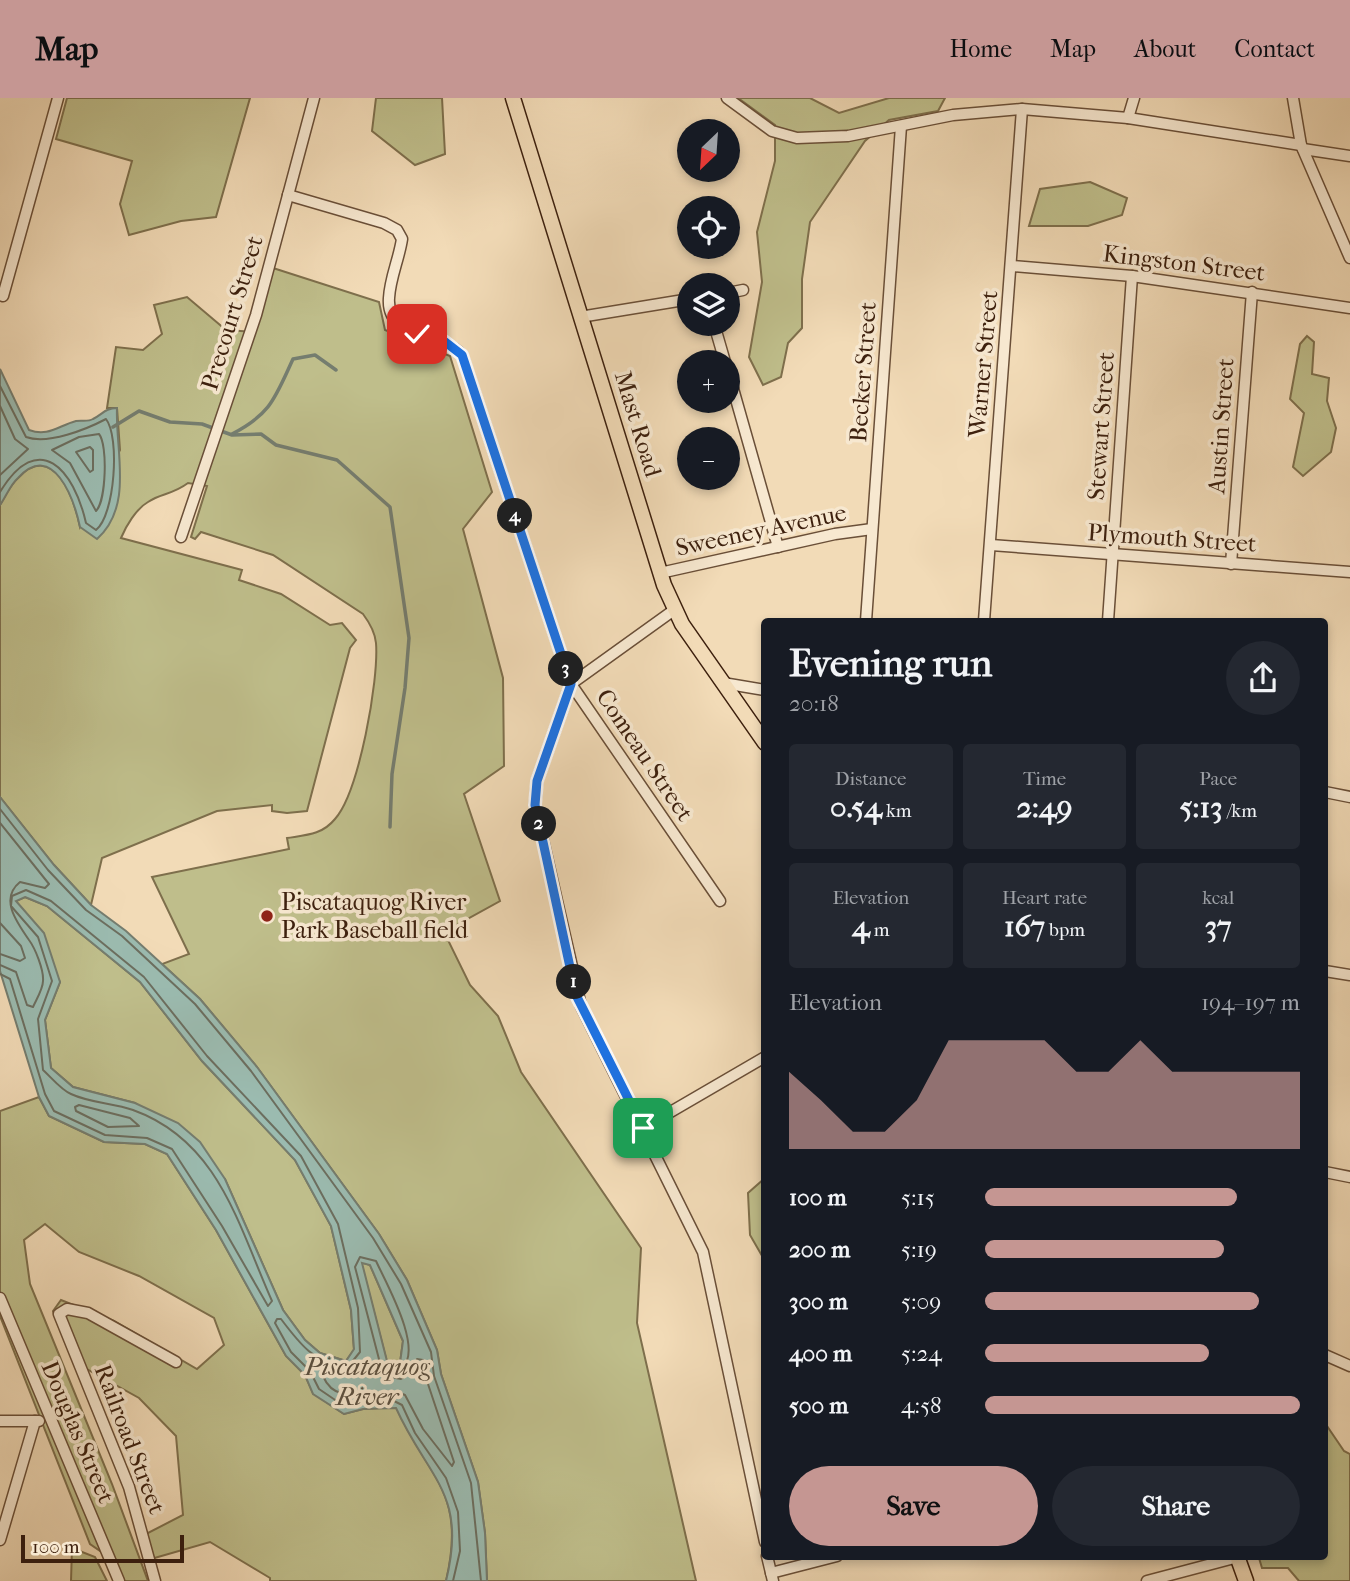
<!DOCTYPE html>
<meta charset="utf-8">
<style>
body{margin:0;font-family:"IM FELL French Canon",serif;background:#242831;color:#f1f3f6;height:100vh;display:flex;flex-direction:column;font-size:26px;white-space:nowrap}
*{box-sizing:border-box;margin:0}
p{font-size:23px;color:#9ea1a6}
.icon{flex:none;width:38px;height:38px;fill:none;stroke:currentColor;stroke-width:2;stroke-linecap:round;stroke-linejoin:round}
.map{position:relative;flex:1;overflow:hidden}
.details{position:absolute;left:761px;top:520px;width:567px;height:942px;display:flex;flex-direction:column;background:#171b24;border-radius:7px;box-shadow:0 4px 10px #0003}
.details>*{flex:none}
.needle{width:46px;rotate:205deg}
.controls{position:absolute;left:677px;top:21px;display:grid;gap:14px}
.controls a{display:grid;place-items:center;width:63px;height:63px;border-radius:50%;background:#171b24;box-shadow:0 4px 10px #0003;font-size:35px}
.scale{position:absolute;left:21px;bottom:18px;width:163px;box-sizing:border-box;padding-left:7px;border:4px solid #3d200e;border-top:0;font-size:19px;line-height:24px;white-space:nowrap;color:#3d200e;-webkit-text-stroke:5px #f7e8d0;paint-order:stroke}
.pin{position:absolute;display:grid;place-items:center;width:60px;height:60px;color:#fff;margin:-30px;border-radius:14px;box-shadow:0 4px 10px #0006}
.km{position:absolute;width:35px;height:35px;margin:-18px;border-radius:50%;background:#222;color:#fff;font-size:19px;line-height:35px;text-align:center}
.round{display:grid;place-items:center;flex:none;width:74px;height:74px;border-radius:37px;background:#242831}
.overview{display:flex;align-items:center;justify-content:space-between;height:119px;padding:0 28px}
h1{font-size:38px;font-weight:800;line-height:52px}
.stats{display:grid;grid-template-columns:repeat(3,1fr);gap:10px;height:119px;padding:7px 28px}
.stats div{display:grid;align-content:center;border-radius:7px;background:#242831;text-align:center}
.stats b{font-size:30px;font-weight:800}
.stats small{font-size:19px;font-weight:400}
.stats p{font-size:19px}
.chart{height:196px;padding:14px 28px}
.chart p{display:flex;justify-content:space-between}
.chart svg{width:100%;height:126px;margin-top:7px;fill:#c59692;opacity:.7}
.button{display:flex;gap:14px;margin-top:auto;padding:14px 28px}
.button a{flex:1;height:80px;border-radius:42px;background:#c59692;color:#111;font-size:28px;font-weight:800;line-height:80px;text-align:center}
.button a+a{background:#242831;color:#f1f3f6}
ul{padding:0 28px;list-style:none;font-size:23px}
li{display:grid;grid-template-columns:112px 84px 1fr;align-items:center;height:52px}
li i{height:18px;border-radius:9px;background:#c59692}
header{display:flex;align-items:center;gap:42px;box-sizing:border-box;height:98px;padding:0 35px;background:#c59692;color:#111}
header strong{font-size:33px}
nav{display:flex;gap:38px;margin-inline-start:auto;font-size:24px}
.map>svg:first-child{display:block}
</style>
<header>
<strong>Map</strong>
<nav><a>Home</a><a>Map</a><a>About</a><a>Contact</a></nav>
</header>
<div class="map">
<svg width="1350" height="1483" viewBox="0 0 1350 1483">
<rect width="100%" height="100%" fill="#f2dbb7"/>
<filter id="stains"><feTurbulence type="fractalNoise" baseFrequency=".00286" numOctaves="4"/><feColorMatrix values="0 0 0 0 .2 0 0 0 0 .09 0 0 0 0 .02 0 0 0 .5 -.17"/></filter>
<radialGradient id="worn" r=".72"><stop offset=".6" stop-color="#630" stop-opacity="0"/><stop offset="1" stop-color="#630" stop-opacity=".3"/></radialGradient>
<g fill="#bfbe8b" stroke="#7e6f4c" stroke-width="2">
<polygon points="67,0 250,0 216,119 181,123 129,137 120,106 132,63 56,41"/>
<polygon points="376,0 442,0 445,56 415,67 372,33"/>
<polygon points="738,0 810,0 839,15 889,0 945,0 938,13 889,22 865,43 810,124 802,181 802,230 788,245 781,279 763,287 749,259 762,184 757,134 775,63 775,27"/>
<polygon points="1090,84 1127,100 1122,117 1088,128 1029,128 1040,91"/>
<path d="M273 170 379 204 385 232 450 258 492 394 463 431 503 580 504 668 464 696 500 803 444 834 470 887 498 918 521 974 641 1150 637 1225 696 1483H487L485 1435 478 1384 441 1276 437 1252 407 1182 379 1136 257 969 200 901 162 866 189 856 152 779 289 751 287 740C306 737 322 737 335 721 359 694 379 582 376 545 375 534 369 524 363 516L273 457 201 434 195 441 191 439 207 388 188 385C172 397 161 395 148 404 136 411 126 428 121 440L242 472 239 482 281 496 330 527 342 525 356 542 350 550 307 713 287 715 272 713V707L217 713 102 760 91 807 54 767 0 699V407C5 398 10 387 18 380 54 342 74 401 80 429L120 352 117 310H107L116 249 143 252 162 236 154 207 187 199 226 232 255 234Z"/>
<polygon points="1307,238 1314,244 1312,276 1329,280 1327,303 1336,330 1331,354 1303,378 1293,369 1304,315 1290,301 1300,246"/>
<polygon points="25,799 47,808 140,884 202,963 295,1062 331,1128 351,1212 354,1252 346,1263 320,1255 305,1242 283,1212 225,1081 135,1005 73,989 51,970 45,922 60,884 16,803"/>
<path d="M39 999 49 1018 104 1044 145 1046 167 1056 216 1132 286 1258 305 1277 313 1295 344 1316 363 1311 396 1309C429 1382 467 1393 446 1483H270V1480L210 1444 151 1461 142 1438 183 1417 176 1338 139 1300 76 1265 53 1213 61 1202 114 1223 197 1271 224 1247 214 1220 139 1178 79 1154 45 1126 24 1142 30 1186 112 1386 148 1483H123L116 1464 90 1446 0 1218V1013Z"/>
<polygon points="765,1080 765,1163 750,1137 748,1095"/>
<polygon points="361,1164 370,1167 403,1243 400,1265 387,1264"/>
<polygon points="1325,1325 1344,1353 1350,1356 1350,1483 1299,1483 1288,1470 1262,1470 1259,1460 1325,1458"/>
<polygon points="72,1450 95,1459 107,1483 71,1483"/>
</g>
<g fill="#9bbbb0" stroke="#757d6f" stroke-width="2" fill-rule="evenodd">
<path d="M0 271 29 332C48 339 58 328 76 323 82 322 88 324 93 321 103 316 105 310 117 310 115 352 134 408 97 441L80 429C74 401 53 342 18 380 10 387 6 399 0 407Z"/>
<path d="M0 699 54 767 91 807 126 833 200 901 257 969 379 1136 407 1182 437 1252 441 1276 478 1384 485 1435 487 1483H446C468 1395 428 1381 396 1310L363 1311 344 1316 313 1296 305 1277 286 1258 216 1132 167 1056 145 1046 104 1044 49 1018 39 999 0 873ZM25 799 47 808 140 884 202 963 295 1062 331 1128 351 1212 354 1251 346 1263 320 1255 305 1242 283 1212 225 1081 200 1044 178 1025 135 1005 73 989 51 970 45 922 60 884 44 835 16 803ZM362 1165 370 1167 403 1243 400 1265 387 1263Z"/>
</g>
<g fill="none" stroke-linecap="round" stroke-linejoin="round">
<g stroke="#6c6e5f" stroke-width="2">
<path d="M0 288 26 339C48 347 87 331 106 321 120 339 115 417 96 432L86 425C74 372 39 330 0 394"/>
<polyline points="0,308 15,341 28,351 0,377"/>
<path d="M99 336C108 347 106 403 96 413L70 365 52 352 79 339Z"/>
<polygon points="90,349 93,352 93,372 90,374 76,354"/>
<polyline points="0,711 48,772 86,812 122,838 195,906 251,973 373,1140 401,1186 431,1254 434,1278 471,1385 481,1483"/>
<path d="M0 725 49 786 45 790 20 784C0 800 15 822 29 842 35 850 44 872 43 883 43 891 36 902 33 909L27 907 16 874 0 867"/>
<polyline points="0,825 21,848 25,860 20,863 0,856"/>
<path d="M0 876 10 881 45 996 54 1013 105 1037 147 1040 172 1051 222 1128 268 1208 272 1203C238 1127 219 1043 133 1012 113 1005 90 1005 71 996 61 992 51 979 43 972L38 921 52 883 38 839 11 808 12 798 26 792 51 803 144 879 207 958 301 1058 338 1126 358 1210 360 1254 347 1270C315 1266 299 1245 281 1221H277L275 1225 291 1254 310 1273 319 1291 344 1308 394 1303 402 1307 415 1335 446 1380 458 1414 460 1453 453 1483"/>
<polygon points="79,1007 130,1020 139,1028 108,1029 76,1013 75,1009"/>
<path d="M360 1159 376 1163C386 1185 425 1253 401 1271L386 1270 380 1265 355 1169Z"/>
<path d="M417 1261 423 1262 426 1280 454 1364 452 1368 423 1331 405 1297C378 1284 338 1314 323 1278L326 1274 350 1278 368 1262 379 1277 401 1281 412 1274Z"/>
</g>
<g stroke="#757d6f" stroke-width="3.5">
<polyline points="113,329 139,313 170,324 202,326 232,337 261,336 276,347 337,362 390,409 409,540 405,590 392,676 390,729"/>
<path d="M232 336C271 316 275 300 293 261L315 257 336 272"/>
</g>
<defs>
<g id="minor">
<polyline points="727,0 772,33 797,40 848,38 953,17 1022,11 1128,20 1301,47"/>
<polyline points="1293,0 1301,47 1350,160"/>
<polyline points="1128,20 1134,0"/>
<polyline points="1303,51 1350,58"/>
<path d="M288 97 384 125 397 132 402 141C399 161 390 180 389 200 386 242 442 234 462 257L571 586 720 803"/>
<polyline points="1012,168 1132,178 1350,210"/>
<polyline points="728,195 743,192"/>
<polyline points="0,197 3,198 58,0"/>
<polyline points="580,219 690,201"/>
<polyline points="714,226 725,264"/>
<polyline points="728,273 778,449"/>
<polyline points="181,439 256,217 314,0"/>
<polyline points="991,447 1350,474"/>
<polyline points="1231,466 1252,194"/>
<polyline points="660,475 835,436 872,431"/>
<polyline points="674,512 571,586 537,683 535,707 581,908 703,1154 765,1444"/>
<polyline points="866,523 901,28"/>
<polyline points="984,523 1022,11"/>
<polyline points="1108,523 1132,178"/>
<polyline points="723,585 765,592"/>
<polyline points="1325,694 1350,699"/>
<polyline points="1325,873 1350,877"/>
<polyline points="643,1030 765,959"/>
<polyline points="1325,1074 1350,1079"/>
<polyline points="0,1200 119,1483"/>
<polyline points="1325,1257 1350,1268"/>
<polyline points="0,1323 39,1323"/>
<polyline points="0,1442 35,1323"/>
<polyline points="767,1458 773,1483"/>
<polyline points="771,1475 837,1458"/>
<polyline points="155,1483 129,1389 59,1216 67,1211 88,1215 176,1264"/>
<polyline points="1147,1483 1238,1459"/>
</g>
<g id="major">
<polyline points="513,0 664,487 682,526 765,645"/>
<polyline points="1237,1458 1246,1483"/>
</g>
</defs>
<use href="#minor" stroke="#6a4f38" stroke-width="13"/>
<use href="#major" stroke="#3d200e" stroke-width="17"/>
<use href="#minor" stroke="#f7e8d0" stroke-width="10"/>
<use href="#major" stroke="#f2dbb7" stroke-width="14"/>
</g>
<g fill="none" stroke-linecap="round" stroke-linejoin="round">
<defs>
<polyline id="route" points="417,236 444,243 462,257 571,586 537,683 535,707 576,897 643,1030"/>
</defs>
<use href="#route" stroke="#fff" stroke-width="14"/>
<use href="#route" stroke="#1a73e8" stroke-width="9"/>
</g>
<circle fill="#8f2418" stroke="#f7e8d0" stroke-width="2.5" cx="267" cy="818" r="7"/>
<g text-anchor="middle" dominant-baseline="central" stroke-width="7" stroke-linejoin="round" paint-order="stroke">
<g font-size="24" fill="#3d200e" stroke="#f7e8d0">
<text transform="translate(1184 165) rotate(7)">Kingston Street</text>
<text transform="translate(232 215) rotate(-73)">Precourt Street</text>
<text transform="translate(983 266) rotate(-85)">Warner Street</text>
<text transform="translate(863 274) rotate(-86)">Becker Street</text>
<text transform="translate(638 326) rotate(73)">Mast Road</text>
<text transform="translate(1101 328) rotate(-86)">Stewart Street</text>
<text transform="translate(1221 328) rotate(-86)">Austin Street</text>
<text transform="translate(761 432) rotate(-12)">Sweeney Avenue</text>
<text transform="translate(1172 440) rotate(4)">Plymouth Street</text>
<text transform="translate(645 657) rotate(56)">Comeau Street</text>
<text transform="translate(78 1334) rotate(67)">Douglas Street</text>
<text transform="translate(130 1341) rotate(69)">Railroad Street</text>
</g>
<g font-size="24" fill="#3d200e" stroke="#f7e8d0" text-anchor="start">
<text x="281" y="804">Piscataquog River<tspan x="281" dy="28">Park Baseball field</tspan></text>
</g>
<g font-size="26" font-style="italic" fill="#594e3f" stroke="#f7e8d0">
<text x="367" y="1268">Piscataquog<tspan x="367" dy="30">River</tspan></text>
</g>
</g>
<rect width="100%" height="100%" filter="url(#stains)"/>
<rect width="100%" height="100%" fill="url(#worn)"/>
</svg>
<div class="controls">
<a><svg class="needle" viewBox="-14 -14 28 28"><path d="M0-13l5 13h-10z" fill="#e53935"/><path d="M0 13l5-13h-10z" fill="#9ea1a6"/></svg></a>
<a><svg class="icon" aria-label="locate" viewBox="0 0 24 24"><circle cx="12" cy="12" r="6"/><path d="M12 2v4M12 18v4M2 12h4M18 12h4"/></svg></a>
<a><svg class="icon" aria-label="layers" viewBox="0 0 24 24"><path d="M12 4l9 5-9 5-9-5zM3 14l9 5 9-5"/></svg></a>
<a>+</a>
<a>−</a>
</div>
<div class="scale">100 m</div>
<div class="pin" style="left:643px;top:1030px;background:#1e9e55"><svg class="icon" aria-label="arrive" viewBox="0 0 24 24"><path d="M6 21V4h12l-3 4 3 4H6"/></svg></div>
<div class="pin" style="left:417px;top:236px;background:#d93025"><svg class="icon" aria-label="check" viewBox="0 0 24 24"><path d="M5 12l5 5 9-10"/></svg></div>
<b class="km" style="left:574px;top:884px">1</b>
<b class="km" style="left:539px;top:726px">2</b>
<b class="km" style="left:566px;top:571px">3</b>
<b class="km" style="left:515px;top:418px">4</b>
<section class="details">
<div class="overview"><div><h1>Evening run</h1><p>20:18</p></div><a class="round"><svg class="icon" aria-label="share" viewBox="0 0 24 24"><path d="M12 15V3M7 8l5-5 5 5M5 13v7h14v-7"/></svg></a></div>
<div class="stats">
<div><p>Distance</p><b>0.54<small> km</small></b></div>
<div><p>Time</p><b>2:49</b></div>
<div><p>Pace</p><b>5:13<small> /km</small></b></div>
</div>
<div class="stats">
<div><p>Elevation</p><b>4<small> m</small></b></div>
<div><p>Heart rate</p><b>167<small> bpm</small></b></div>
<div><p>kcal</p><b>37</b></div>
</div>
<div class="chart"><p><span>Elevation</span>194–197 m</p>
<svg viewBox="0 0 160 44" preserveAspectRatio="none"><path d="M0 44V17L10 27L20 38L30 38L40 27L50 6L60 6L70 6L80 6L90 17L100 17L110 6L120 17L130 17L140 17L150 17L160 17V44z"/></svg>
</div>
<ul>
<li><b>100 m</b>5:15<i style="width:80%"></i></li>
<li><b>200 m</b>5:19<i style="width:76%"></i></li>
<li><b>300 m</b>5:09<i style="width:87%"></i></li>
<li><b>400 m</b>5:24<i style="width:71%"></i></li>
<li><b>500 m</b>4:58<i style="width:100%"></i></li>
</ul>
<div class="button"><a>Save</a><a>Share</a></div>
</section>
</div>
